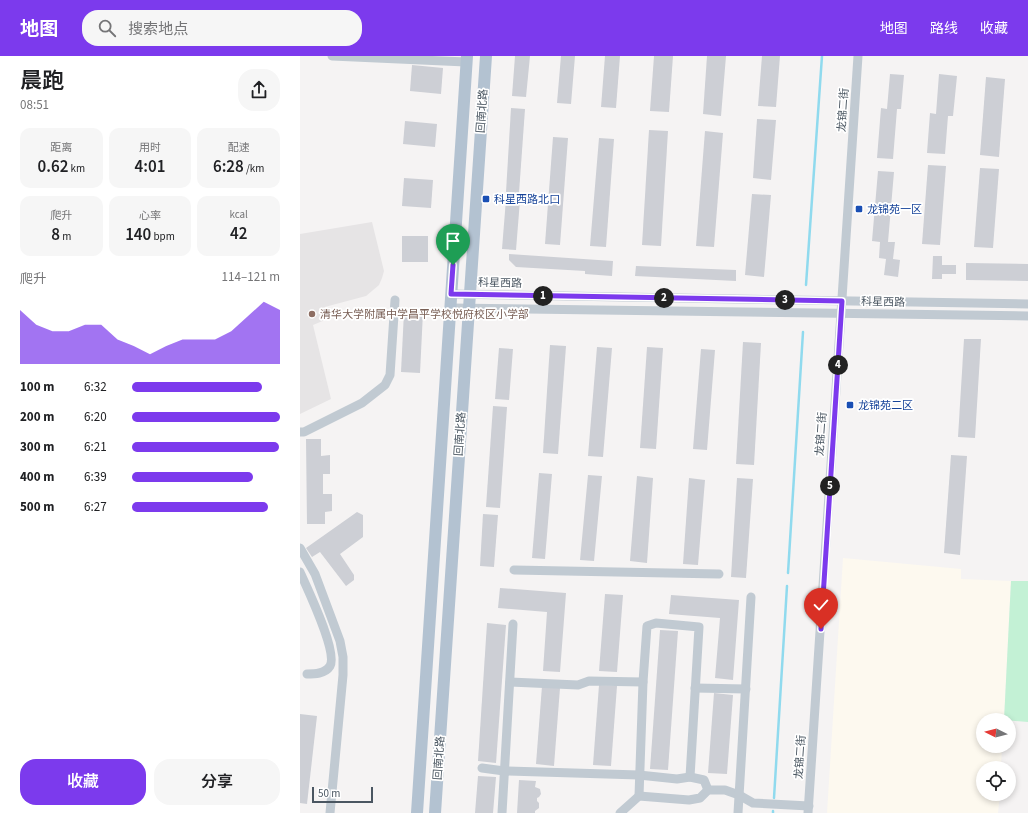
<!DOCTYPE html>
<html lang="zh">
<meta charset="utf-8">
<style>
body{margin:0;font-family:"Source Sans 3","Noto Sans SC",sans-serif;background:#f6f6f6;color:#202124;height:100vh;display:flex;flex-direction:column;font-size:15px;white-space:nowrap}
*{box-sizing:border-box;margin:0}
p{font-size:13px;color:#757577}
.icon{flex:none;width:22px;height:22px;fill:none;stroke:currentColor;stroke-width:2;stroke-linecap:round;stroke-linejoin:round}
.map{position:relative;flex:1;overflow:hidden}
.panel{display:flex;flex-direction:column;background:#fff;width:300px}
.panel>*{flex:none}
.needle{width:26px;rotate:276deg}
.fabs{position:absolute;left:676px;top:657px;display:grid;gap:8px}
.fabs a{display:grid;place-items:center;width:40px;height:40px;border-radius:50%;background:#fff;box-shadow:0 2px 6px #0003;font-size:20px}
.scale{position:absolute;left:12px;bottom:10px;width:61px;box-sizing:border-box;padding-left:4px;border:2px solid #4a5661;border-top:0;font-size:11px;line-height:14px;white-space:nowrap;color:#4a5661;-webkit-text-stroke:3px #fff;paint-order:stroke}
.pin{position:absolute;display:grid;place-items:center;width:34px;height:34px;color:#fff;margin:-41px -17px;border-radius:50% 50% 50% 0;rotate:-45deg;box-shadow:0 0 4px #0007}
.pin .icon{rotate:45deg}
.km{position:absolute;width:20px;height:20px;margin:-10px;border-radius:50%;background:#222;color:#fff;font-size:11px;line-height:20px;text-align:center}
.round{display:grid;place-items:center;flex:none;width:42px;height:42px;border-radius:16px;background:#f6f6f6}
.head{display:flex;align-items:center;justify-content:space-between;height:68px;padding:0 20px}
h1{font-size:22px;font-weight:600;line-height:30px}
.figures{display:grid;grid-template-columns:repeat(3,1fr);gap:6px;height:68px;padding:4px 20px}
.figures div{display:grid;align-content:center;border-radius:10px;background:#f6f6f6;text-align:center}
.figures b{font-size:17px;font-weight:600}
.figures small{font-size:11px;font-weight:400}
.figures p{font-size:11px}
.chart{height:112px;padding:8px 20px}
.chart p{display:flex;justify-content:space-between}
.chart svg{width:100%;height:72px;margin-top:4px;fill:#7c3aed;opacity:.7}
.cta{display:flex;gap:8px;margin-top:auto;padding:8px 20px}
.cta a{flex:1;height:46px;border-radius:16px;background:#7c3aed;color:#fff;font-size:16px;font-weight:600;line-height:46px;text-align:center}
.cta a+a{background:#f6f6f6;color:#202124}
ul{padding:0 20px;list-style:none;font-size:13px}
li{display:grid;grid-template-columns:64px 48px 1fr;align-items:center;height:30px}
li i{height:10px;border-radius:5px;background:#7c3aed}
header{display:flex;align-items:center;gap:24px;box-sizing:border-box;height:56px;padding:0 20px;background:#7c3aed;color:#fff}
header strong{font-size:19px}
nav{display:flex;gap:22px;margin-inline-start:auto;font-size:14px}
.search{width:280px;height:36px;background:#f6f6f6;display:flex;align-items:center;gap:10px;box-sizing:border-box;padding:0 14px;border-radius:16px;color:#757577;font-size:15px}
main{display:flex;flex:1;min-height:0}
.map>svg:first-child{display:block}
</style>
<header>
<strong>地图</strong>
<div class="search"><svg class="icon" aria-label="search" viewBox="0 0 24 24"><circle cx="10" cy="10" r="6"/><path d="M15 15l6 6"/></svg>搜索地点</div>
<nav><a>地图</a><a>路线</a><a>收藏</a></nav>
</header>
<main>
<section class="panel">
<div class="head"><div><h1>晨跑</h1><p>08:51</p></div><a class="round"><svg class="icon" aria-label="share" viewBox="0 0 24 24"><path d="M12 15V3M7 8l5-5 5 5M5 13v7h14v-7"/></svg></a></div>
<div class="figures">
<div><p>距离</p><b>0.62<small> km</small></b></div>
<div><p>用时</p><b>4:01</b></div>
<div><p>配速</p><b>6:28<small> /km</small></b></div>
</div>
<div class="figures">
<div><p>爬升</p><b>8<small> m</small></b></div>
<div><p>心率</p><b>140<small> bpm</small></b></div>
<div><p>kcal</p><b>42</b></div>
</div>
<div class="chart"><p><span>爬升</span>114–121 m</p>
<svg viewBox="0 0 160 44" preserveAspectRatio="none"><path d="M0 44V11L10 20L20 24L30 24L40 20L50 20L60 29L70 33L80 38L90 33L100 29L110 29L120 29L130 24L140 15L150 6L160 11V44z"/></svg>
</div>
<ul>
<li><b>100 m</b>6:32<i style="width:88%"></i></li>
<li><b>200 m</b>6:20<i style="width:100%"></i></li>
<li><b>300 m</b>6:21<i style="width:99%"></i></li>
<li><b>400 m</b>6:39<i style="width:82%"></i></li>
<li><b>500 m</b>6:27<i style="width:92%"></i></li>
</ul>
<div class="cta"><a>收藏</a><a>分享</a></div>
</section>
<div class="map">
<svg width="728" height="757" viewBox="0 0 728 757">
<rect width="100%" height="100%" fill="#f5f3f3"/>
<polygon fill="#fdf9ef" points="543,502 661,513 661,523 711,525 704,664 683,664 683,690 702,690 701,712 683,712 683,738 700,738 698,757 527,757"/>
<polygon fill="#e6e4e5" points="72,166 84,215 82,222 79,229 66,240 21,252 25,264 13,269 31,343 0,358 0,178"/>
<polygon fill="#c3f1d5" points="711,525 728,525 728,666 704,664"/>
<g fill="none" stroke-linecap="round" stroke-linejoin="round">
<g stroke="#90daee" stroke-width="2.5">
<polyline points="506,229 522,0"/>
<polyline points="488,517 503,276"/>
<polyline points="474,742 487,530"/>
<polyline points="473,757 473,755"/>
</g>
</g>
<g fill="#cdcfd5">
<polygon points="215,0 230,0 226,41 212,40"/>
<polygon points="261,0 275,0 271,48 257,47"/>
<polygon points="305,0 320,0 316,52 301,51"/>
<polygon points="354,0 373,0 369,56 350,55"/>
<polygon points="407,0 426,0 421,60 403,58"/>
<polygon points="462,0 480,0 476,51 458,50"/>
<polygon points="112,9 143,12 141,38 110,35"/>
<polygon points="590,18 604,19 601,53 597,53 593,103 577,102 581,52 587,53"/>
<polygon points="639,18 657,20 653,60 648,60 645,98 627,97 630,57 636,58"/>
<polygon points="686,21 705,23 699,101 680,99"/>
<polygon points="211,52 225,53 219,137 206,136"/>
<polygon points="457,63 476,64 471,124 453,122"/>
<polygon points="105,65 137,68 135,91 103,88"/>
<polygon points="349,74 368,75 361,190 342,189"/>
<polygon points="405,75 423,77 414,191 396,190"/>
<polygon points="253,81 268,82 260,189 245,188"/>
<polygon points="299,82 314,83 306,191 290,190"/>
<polygon points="628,109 646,110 640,189 622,188"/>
<polygon points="680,112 699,113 693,192 674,191"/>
<polygon points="578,115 594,116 588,186 595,186 593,203 600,204 598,221 584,219 586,203 579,202 580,186 572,185"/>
<polygon points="104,122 133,124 131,152 102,150"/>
<polygon points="452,138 471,139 464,221 445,219"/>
<polygon points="206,143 220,144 216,194 202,193"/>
<rect x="102" y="180" width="26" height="26"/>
<polygon points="209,198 313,205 312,220 285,218 285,215 216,211 209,204"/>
<polygon points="633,200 642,200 642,209 656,209 656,218 642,218 642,223 632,223"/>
<polygon points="666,207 728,208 728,225 666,224"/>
<polygon points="336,210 436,214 436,225 335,220"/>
<polygon points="104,256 123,256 120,317 101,316"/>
<polygon points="664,283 681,283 675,382 658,381"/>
<polygon points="443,286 461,287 454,409 436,408"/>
<polygon points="250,289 266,290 258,398 243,397"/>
<polygon points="297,291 312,292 303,401 288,400"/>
<polygon points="347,291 363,292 356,393 340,392"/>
<polygon points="199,292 213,293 209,344 195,343"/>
<polygon points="401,293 415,294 407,394 393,393"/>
<polygon points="193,350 207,351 200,452 186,451"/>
<polygon points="6,383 21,383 21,400 30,399 30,418 23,418 23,438 32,438 32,455 25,456 25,468 7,468"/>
<polygon points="651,399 667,400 660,499 644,497"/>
<polygon points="239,417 252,418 245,503 232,502"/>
<polygon points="288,419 302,420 294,505 280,504"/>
<polygon points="337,420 353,422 347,507 330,505"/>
<polygon points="389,422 405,424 398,509 383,508"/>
<polygon points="437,422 453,423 446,522 431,521"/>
<polygon points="57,456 63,459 63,481 40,498 54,519 54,524 46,530 20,496 12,501 6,492"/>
<polygon points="183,458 198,459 194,511 180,510"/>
<polygon points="200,532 266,537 260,616 243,615 247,556 198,552"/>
<polygon points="305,538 323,539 317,616 299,615"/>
<polygon points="371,539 439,544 433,624 415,622 420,562 369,558"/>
<polygon points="187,567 206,569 196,707 178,705"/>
<polygon points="360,574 378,575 368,714 350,713"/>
<polygon points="299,629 317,630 311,710 293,709"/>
<polygon points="242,630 260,632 254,710 236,708"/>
<polygon points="414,637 433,639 427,718 408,717"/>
<polygon points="0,658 17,660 7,748 0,747"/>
<polygon points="178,720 196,721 193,757 175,757"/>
<polygon points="219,724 236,725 235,731 240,733 241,738 239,741 237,742 237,745 239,747 239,752 235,755 235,757 217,757"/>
</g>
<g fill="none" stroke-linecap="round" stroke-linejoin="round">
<g stroke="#c1cad2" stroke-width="9">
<polyline points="32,0 166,6"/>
<polyline points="151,238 728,248"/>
<polyline points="150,252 728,260"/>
<polyline points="0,376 4,376 62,347 85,329 90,319 95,244"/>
<polyline points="0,492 15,518 40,585 43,601 43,619 30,757"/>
<polyline points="214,514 419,518"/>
<path d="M0 516C7 532 38 596 30 610 25 618 14 618 7 618"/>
<polyline points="210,626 278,629 289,625 343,626"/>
<polyline points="395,632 446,633"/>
<polyline points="182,712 204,715 339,719 377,723 390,721 404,724 408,734"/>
<polyline points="339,740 343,626 347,570 356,567 399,571 390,721"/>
<polyline points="202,757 213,568"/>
<polyline points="320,757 339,740 389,744 400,742 408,734 425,734 439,739 453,747 509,750"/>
<polyline points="438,757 451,541"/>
<polyline points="508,757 558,0"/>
</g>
<g stroke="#b3c2d1" stroke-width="12">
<polyline points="117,757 167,0"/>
<polyline points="135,757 186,0"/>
</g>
</g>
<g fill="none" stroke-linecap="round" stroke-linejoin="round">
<defs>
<polyline id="route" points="153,209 151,238 542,245 521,573"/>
</defs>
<use href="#route" stroke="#fff" stroke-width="8"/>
<use href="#route" stroke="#7c3aed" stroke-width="5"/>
</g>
<g fill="#1a4fb4" stroke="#fff" stroke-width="1.5">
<rect x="182" y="139" width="8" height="8" rx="2"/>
<rect x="555" y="149" width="8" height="8" rx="2"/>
<rect x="546" y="345" width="8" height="8" rx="2"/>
</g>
<circle fill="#8d6e63" stroke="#fff" stroke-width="1.5" cx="12" cy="258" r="4"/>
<g text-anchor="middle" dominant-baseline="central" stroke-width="3.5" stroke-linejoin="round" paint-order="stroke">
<g font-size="11" fill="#4a5661" stroke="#fff">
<text transform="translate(543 54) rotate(-86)">龙锦二街</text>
<text transform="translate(182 55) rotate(-86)">回南北路</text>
<text transform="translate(200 227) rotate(1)">科星西路</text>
<text transform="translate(583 246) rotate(1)">科星西路</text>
<text transform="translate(160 378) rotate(-86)">回南北路</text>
<text transform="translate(521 378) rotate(-86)">龙锦二街</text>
<text transform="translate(500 701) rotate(-86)">龙锦二街</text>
<text transform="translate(139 702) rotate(-86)">回南北路</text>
</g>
<g font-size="11" fill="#164399" stroke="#fff" text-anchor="start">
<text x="194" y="143">科星西路北口</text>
<text x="567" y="153">龙锦苑一区</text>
<text x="558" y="349">龙锦苑二区</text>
</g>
<g font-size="11" fill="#785e54" stroke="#fff" text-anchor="start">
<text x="20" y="258">清华大学附属中学昌平学校悦府校区小学部</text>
</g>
</g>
</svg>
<div class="fabs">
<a><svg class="needle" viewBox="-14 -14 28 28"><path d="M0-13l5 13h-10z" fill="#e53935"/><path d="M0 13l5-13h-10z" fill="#757577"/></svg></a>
<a><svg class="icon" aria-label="locate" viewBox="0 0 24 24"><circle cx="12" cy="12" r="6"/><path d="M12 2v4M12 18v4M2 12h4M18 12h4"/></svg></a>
</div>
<div class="scale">50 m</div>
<div class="pin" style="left:153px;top:209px;background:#1e9e55"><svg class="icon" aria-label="arrive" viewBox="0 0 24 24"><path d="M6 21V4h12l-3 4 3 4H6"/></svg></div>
<div class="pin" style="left:521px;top:573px;background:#d93025"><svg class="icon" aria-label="check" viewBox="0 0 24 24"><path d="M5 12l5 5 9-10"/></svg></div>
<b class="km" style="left:243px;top:240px">1</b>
<b class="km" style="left:364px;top:242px">2</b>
<b class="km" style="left:485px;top:244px">3</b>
<b class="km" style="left:538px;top:309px">4</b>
<b class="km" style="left:530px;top:430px">5</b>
</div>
</main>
